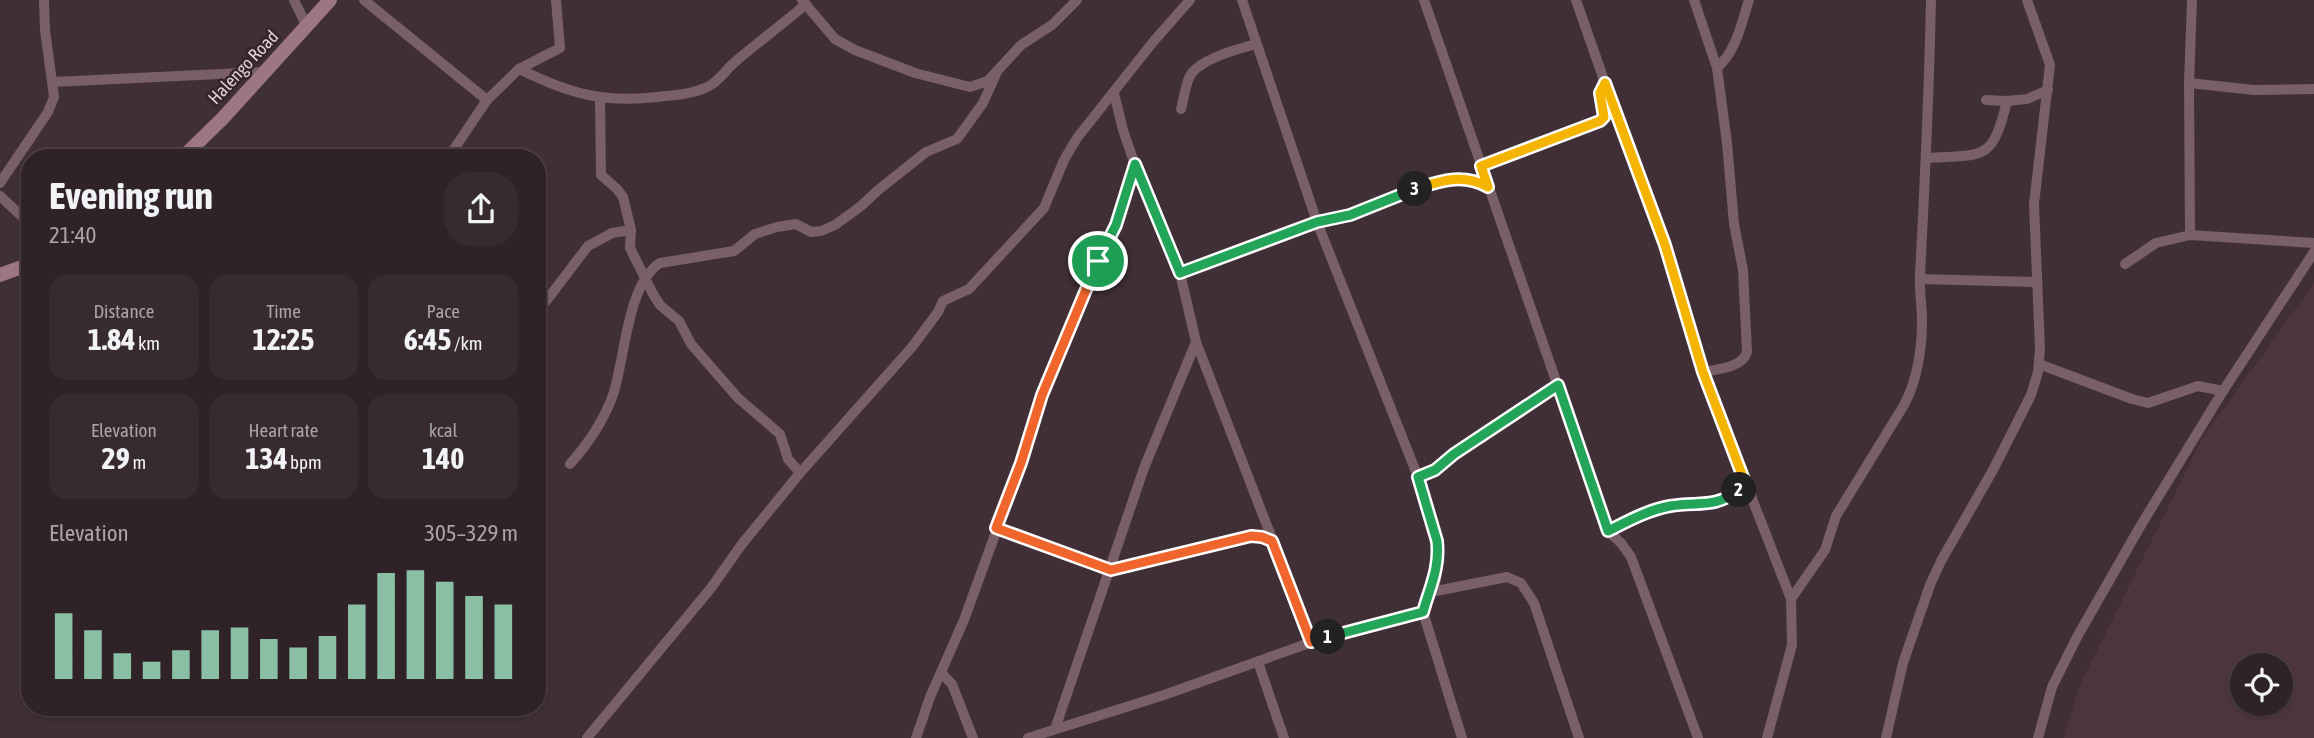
<!DOCTYPE html>
<meta charset="utf-8">
<style>
body{margin:0;font-family:"Asap Condensed",sans-serif;background:#382b30;color:#f1f3f6;height:100vh;display:flex;flex-direction:column;font-size:26px;white-space:nowrap}
*{box-sizing:border-box;margin:0}
p{font-size:23px;color:#a8a4a8}
.icon{flex:none;width:38px;height:38px;fill:none;stroke:currentColor;stroke-width:2;stroke-linecap:round;stroke-linejoin:round}
.map{position:relative;flex:1;overflow:hidden}
.details{position:absolute;left:21px;top:149px;width:525px;height:567px;display:flex;flex-direction:column;background:#302328;border-radius:28px;box-shadow:0 2px 5px #0004,0 0 0 2px #4b4045}
.details>*{flex:none}
.fabs{position:absolute;left:2230px;top:653px;display:grid;gap:14px}
.fabs a{display:grid;place-items:center;width:63px;height:63px;border-radius:50%;background:#302328;box-shadow:0 2px 5px #0004,0 0 0 2px #4b4045;font-size:35px}
.pin{position:absolute;display:grid;place-items:center;width:60px;height:60px;color:#fff;margin:-30px;border:4px solid #fff;border-radius:50%;box-shadow:0 2px 7px #0007}
.km{position:absolute;width:35px;height:35px;margin:-18px;border-radius:50%;background:#222;color:#fff;font-size:19px;line-height:35px;text-align:center}
.round{display:grid;place-items:center;flex:none;width:74px;height:74px;border-radius:28px;background:#382b30}
.summary{display:flex;align-items:center;justify-content:space-between;height:119px;padding:0 28px}
h1{font-size:38px;font-weight:700;line-height:52px}
.metrics{display:grid;grid-template-columns:repeat(3,1fr);gap:10px;height:119px;padding:7px 28px}
.metrics div{display:grid;align-content:center;border-radius:18px;background:#382b30;text-align:center}
.metrics b{font-size:30px;font-weight:700}
.metrics small{font-size:19px;font-weight:400}
.metrics p{font-size:19px}
.chart{height:196px;padding:14px 28px}
.chart p{display:flex;justify-content:space-between}
.chart svg{width:100%;height:126px;margin-top:7px;stroke:#8abfa5;stroke-width:6}
.map>svg:first-child{display:block}
</style>
<div class="map">
<svg width="2314" height="738" viewBox="0 0 2314 738">
<rect width="100%" height="100%" fill="#402f36"/>
<path fill="#4d353f" fill-rule="evenodd" d="M2314 283V738H2064L2078 689 2202 439ZM2242 665H2280V704H2242Z"/>
<g fill="none" stroke-linecap="round" stroke-linejoin="round">
<g stroke="#785f68" stroke-width="10">
<polyline points="294,0 307,27"/>
<polyline points="364,0 487,100"/>
<polyline points="802,0 835,39 855,50 915,73 970,87 988,81 1021,45 1052,25 1077,0"/>
<polyline points="1242,0 1317,222 1418,477 1438,541 1436,580 1423,612 1462,738"/>
<polyline points="1424,0 1608,531 1621,543 1631,557 1698,738"/>
<polyline points="1576,0 1605,83 1665,245 1703,372 1791,599 1792,645 1767,738"/>
<path d="M1694 0 1717 68 1727 143 1734 224 1743 270 1747 352C1742 368 1718 369 1703 372"/>
<path d="M1717 68C1737 50 1741 24 1749 0"/>
<path d="M519 69C572 95 606 104 665 96 679 95 695 93 707 87 719 82 725 70 735 62 758 42 783 24 806 4"/>
<polyline points="53,82 263,72"/>
<polyline points="2189,83 2254,90 2314,89"/>
<polyline points="1114,93 1123,130 1135,165 1180,273 1196,342 1312,642"/>
<polyline points="600,99 601,175 617,189 623,197 631,230 630,248 653,294 660,305 679,321 691,344 738,398 780,434 788,459 800,473"/>
<polyline points="1986,100 2007,101 2027,99 2048,90"/>
<path d="M1181 109C1184 99 1185 85 1190 76 1199 59 1238 49 1256 44"/>
<polyline points="448,158 487,100 519,69 560,48 556,0"/>
<path d="M1927 158C1984 154 1992 163 2007 101"/>
<polyline points="1481,166 1600,121 1604,117 1600,93 1605,83"/>
<polyline points="0,183 48,112 54,97 45,30 44,0"/>
<polyline points="0,196 30,224"/>
<polyline points="2190,235 2189,83 2192,0"/>
<polyline points="2125,264 2156,243 2190,235 2314,243"/>
<polyline points="1180,273 1317,222 1350,215 1392,197 1447,179 1460,178 1478,182 1488,187"/>
<polyline points="1920,279 2036,282"/>
<polyline points="537,313 588,246 612,233 631,230"/>
<polyline points="2039,364 2132,399 2148,403 2198,386 2223,391"/>
<path d="M570 464C589 443 603 422 613 395 625 359 627 284 660 263L734 251 755 234 777 227 796 224 811 232 821 231 835 225 861 206 877 191 926 152 957 139 983 103 996 74"/>
<polyline points="1418,477 1435,470 1454,454 1557,385"/>
<polyline points="996,528 1111,570 1251,536 1262,537 1272,541"/>
<polyline points="1608,531 1646,512 1671,505 1705,505 1730,497 1747,485"/>
<polyline points="1431,592 1507,577 1521,583 1534,603 1579,738"/>
<path d="M1791 599 1825 550 1836 516 1904 405C1917 381 1922 349 1922 322 1922 306 1919 290 1920 274 1925 182 1929 91 1931 0"/>
<polyline points="1258,662 1284,738"/>
<polyline points="941,673 952,684 973,738"/>
<polyline points="1055,729 1144,468 1196,342"/>
<polyline points="587,738 711,588 742,544 800,473 912,347 938,312 943,301 969,289 1044,208 1064,160 1077,138 1153,42 1190,0"/>
<polyline points="916,738 930,697 964,620 1021,463 1042,395 1098,261 1116,225 1135,165"/>
<polyline points="1028,738 1164,695 1312,642 1423,612"/>
<polyline points="1886,738 1903,663 1930,585 1941,561 1993,470 2031,395 2038,372 2040,349 2034,204 2050,65 2027,0"/>
<polyline points="2038,738 2052,687 2077,637 2141,525 2223,391 2314,252"/>
</g>
<g stroke="#9d7684" stroke-width="14">
<polyline points="182,158 223,118 330,0"/>
<polyline points="0,275 30,264"/>
</g>
</g>
<g fill="none" stroke-linecap="round" stroke-linejoin="round">
<defs>
<polyline id="split-1" points="1098,261 1042,395 1021,463 996,528 1111,570 1251,536 1262,537 1272,541 1311,642 1328,637"/>
<path id="split-2" d="M1328 637 1423 612C1430 587 1440 568 1437 541L1418 477 1435 470 1454 454 1558 385 1608 531C1628 521 1648 510 1670 506 1698 501 1714 509 1739 490"/>
<path id="split-3" d="M1415 189C1441 181 1462 173 1488 187L1481 166 1600 121 1604 117 1600 93 1605 83 1665 245 1703 372 1746 485 1739 490"/>
<polyline id="split-4" points="1098,261 1116,225 1135,164 1180,273 1317,222 1350,215 1415,189"/>
</defs>
<use href="#split-1" stroke="#fff" stroke-width="14"/>
<use href="#split-2" stroke="#fff" stroke-width="14"/>
<use href="#split-3" stroke="#fff" stroke-width="14"/>
<use href="#split-4" stroke="#fff" stroke-width="14"/>
<use href="#split-1" stroke="#f0652b" stroke-width="9"/>
<use href="#split-2" stroke="#22a559" stroke-width="9"/>
<use href="#split-3" stroke="#f5b400" stroke-width="9"/>
<use href="#split-4" stroke="#22a559" stroke-width="9"/>
</g>
<g text-anchor="middle" dominant-baseline="central" stroke-width="5" stroke-linejoin="round" paint-order="stroke">
<g font-size="18" fill="#dfd4d8" stroke="#36252c">
<text transform="translate(243 67) rotate(-47)">Halengo Road</text>
</g>
</g>
</svg>
<div class="fabs">
<a><svg class="icon" aria-label="locate" viewBox="0 0 24 24"><circle cx="12" cy="12" r="6"/><path d="M12 2v4M12 18v4M2 12h4M18 12h4"/></svg></a>
</div>
<div class="pin" style="left:1098px;top:261px;background:#1e9e55"><svg class="icon" aria-label="arrive" viewBox="0 0 24 24"><path d="M6 21V4h12l-3 4 3 4H6"/></svg></div>
<b class="km" style="left:1328px;top:637px">1</b>
<b class="km" style="left:1739px;top:490px">2</b>
<b class="km" style="left:1415px;top:189px">3</b>
<section class="details">
<div class="summary"><div><h1>Evening run</h1><p>21:40</p></div><a class="round"><svg class="icon" aria-label="share" viewBox="0 0 24 24"><path d="M12 15V3M7 8l5-5 5 5M5 13v7h14v-7"/></svg></a></div>
<div class="metrics">
<div><p>Distance</p><b>1.84<small> km</small></b></div>
<div><p>Time</p><b>12:25</b></div>
<div><p>Pace</p><b>6:45<small> /km</small></b></div>
</div>
<div class="metrics">
<div><p>Elevation</p><b>29<small> m</small></b></div>
<div><p>Heart rate</p><b>134<small> bpm</small></b></div>
<div><p>kcal</p><b>140</b></div>
</div>
<div class="chart"><p><span>Elevation</span>305–329 m</p>
<svg viewBox="0 0 160 44" preserveAspectRatio="none"><path d="M5 44V21M15 44V27M25 44V35M35 44V38M45 44V34M55 44V27M65 44V26M75 44V30M85 44V33M95 44V29M105 44V18M115 44V7M125 44V6M135 44V10M145 44V15M155 44V18"/></svg>
</div>
</section>
</div>
